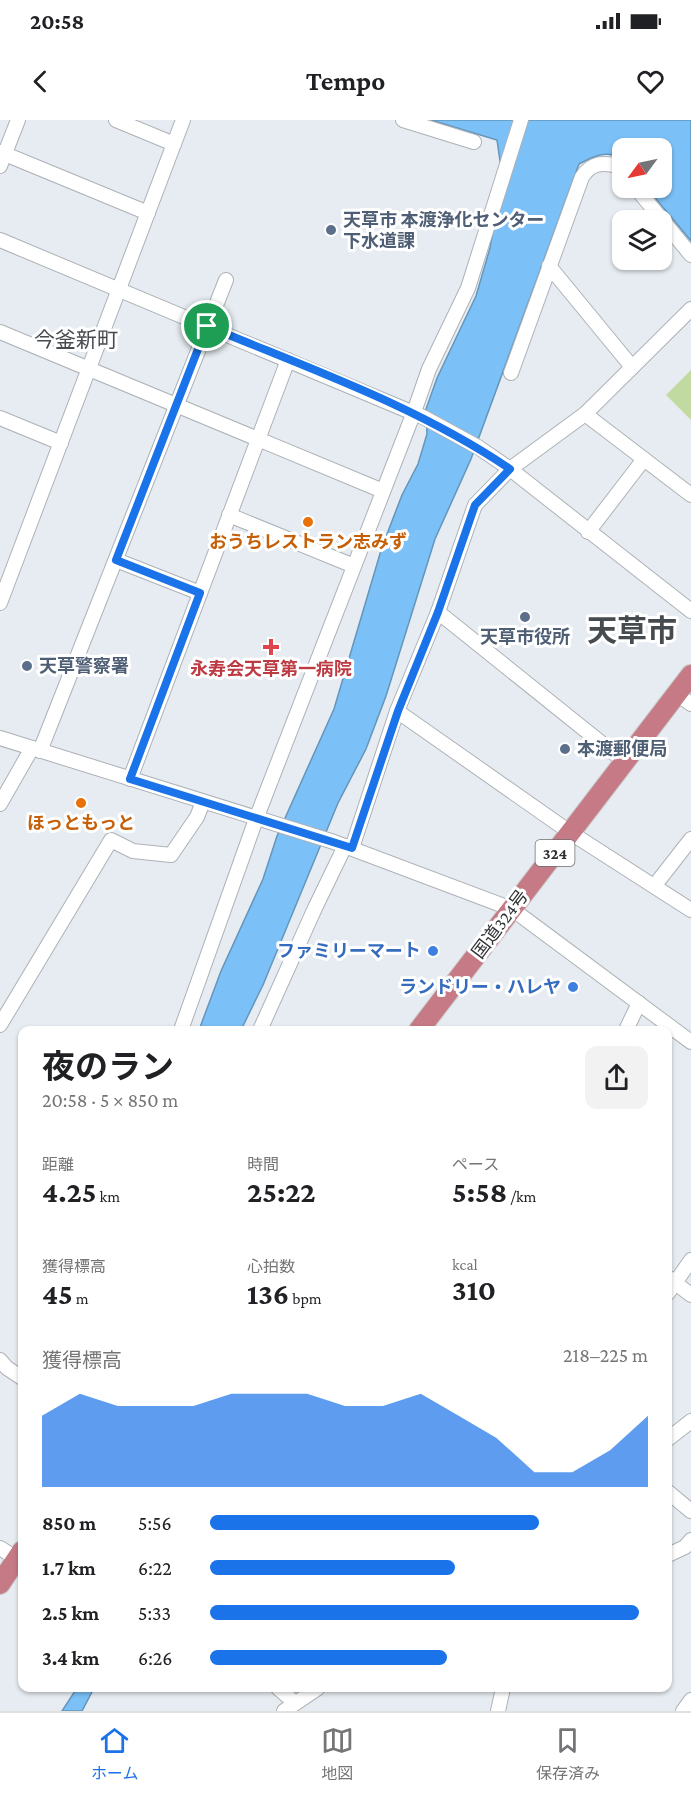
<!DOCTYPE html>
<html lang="ja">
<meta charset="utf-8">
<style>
body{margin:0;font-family:"Crimson Pro","Noto Sans JP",serif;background:#f2f2f2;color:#202124;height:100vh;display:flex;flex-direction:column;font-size:22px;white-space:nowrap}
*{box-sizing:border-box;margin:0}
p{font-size:20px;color:#757577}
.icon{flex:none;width:33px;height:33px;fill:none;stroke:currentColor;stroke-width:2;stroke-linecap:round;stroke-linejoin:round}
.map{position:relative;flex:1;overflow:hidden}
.drawer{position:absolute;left:18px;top:906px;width:654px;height:666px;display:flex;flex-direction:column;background:#fff;border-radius:12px;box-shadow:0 2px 4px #0004}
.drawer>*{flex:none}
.needle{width:39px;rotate:237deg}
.tools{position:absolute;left:612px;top:18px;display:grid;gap:12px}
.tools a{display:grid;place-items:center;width:60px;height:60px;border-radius:12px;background:#fff;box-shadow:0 2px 4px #0004;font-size:30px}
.pin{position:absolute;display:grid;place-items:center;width:51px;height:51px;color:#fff;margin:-26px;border:3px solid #fff;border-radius:50%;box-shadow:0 2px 6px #0007}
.round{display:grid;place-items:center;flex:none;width:63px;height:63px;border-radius:12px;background:#f2f2f2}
.headline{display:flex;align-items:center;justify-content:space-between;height:102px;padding:0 24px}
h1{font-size:33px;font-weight:700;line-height:45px}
.metrics{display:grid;grid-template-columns:repeat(3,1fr);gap:9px;height:102px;padding:6px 24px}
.metrics div{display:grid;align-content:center}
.metrics b{font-size:30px;font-weight:700}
.metrics small{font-size:16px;font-weight:400}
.metrics p{font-size:16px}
.chart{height:168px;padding:12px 24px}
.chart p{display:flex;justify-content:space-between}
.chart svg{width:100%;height:108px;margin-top:6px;fill:#1a73e8;opacity:.7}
ul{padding:0 24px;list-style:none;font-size:20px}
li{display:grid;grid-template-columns:96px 72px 1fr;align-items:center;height:45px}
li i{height:15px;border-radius:8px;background:#1a73e8}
.status{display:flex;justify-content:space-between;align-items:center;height:42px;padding:0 30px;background:#fff;direction:ltr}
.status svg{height:16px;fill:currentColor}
header{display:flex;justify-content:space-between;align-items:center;height:78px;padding:0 24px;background:#fff;font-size:27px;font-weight:700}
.menu{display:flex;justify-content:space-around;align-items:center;height:84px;border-top:2px solid #e0e0e0;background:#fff;font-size:16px;color:#757577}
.menu a{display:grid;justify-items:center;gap:3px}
.menu .selected{color:#1a73e8}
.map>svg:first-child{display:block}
</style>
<div class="status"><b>20:58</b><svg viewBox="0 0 49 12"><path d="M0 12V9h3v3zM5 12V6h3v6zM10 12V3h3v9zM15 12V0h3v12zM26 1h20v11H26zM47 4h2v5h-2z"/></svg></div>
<header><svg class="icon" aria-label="back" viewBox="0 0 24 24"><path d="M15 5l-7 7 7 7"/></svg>Tempo<svg class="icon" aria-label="heart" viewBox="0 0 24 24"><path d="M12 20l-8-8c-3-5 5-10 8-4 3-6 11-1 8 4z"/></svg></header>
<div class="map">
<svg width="691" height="1591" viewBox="0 0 691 1591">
<rect width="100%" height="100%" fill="#e6ecf1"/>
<polygon fill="#c1daa1" points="691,250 691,300 666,275"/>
<g fill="#7bc0f6" stroke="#6495bb" stroke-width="1.5">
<path d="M431 0H691V121L647 68H662V28H622V38C606 30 594 36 579 44L471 339 435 419 386 576 366 629 338 683 263 865 241 910H199L221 851 263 759 277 716 334 589 382 427 402 375 418 344 427 314 426 289 437 258 476 176 490 128 497 87 501 48 497 20Z"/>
<polygon points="77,1568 94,1568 82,1591 62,1591"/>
</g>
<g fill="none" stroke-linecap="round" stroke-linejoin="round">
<defs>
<g id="minor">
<polyline points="116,0 174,24"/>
<polyline points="403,0 474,22"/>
<polyline points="0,32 148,93"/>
<polyline points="0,46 18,0"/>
<polyline points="636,68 691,135"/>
<polyline points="0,120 423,297 478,327 510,349 691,491"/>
<polyline points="549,146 632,247"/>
<polyline points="0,212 383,371"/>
<path d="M511 253 582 57C591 43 602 42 618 46L622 51"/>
<polyline points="585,294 691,375"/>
<polyline points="0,298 61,323"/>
<polyline points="229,395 354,446"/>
<polyline points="588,412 644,339"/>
<polyline points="116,440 200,473"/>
<polyline points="0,483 183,0"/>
<polyline points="438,492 625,642"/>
<polyline points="677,574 691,584"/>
<polyline points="397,591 571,713 691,790"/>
<polyline points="0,618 334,722 512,789 691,922"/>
<polyline points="40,631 226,160"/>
<polyline points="130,659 288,240"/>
<polyline points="0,684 32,628"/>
<polyline points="352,728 397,591 438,492 475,385 510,349 585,294 691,189"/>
<polyline points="655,765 691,719"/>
<polyline points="0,905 111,720 133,731 171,735 197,697 203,682"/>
<polyline points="181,910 256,699 414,292 429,249 468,168 521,0"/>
<polyline points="260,910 315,788 345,726"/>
<polyline points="626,910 639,883"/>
<polyline points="669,1158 691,1175"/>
<polyline points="668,1173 691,1140"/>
<polyline points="0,1240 7,1248 22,1258"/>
<polyline points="668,1319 691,1301"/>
<polyline points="668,1372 691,1391"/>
<polyline points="0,1428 17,1439"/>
<polyline points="668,1435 685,1427 691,1420"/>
<polyline points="278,1568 295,1583"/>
<polyline points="284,1591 318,1568"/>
<polyline points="498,1591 503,1568"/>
<polyline points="683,1591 691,1580"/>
</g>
<g id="highway">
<polyline points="419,910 691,555"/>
<polyline points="0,1464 22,1431"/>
</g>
</defs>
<use href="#minor" stroke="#adb2b7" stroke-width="16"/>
<use href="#highway" stroke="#c9c9ca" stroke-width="22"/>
<use href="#minor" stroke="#fff" stroke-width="14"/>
<use href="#highway" stroke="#c57a85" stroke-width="20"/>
</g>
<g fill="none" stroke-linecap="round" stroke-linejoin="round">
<defs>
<path id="route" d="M207 206C310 249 417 286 510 349L475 385 438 492 398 591 352 728 130 659 200 473 116 440Z"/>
</defs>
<use href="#route" stroke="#fff" stroke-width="12"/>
<use href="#route" stroke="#1a73e8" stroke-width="8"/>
</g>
<g fill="#5c6f8a" stroke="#fff" stroke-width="2">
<circle cx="331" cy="110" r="6"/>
<circle cx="525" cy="497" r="6"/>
<circle cx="27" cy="546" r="6"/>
<circle cx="565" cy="629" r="6"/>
</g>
<g fill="#e8710a" stroke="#fff" stroke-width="2">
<circle cx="308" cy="402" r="6"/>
<circle cx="81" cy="683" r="6"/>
</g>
<path fill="#e0444e" stroke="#fff" stroke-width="2" d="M268 518h6v6h6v6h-6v6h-6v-6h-6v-6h6z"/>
<g fill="#3f7fe0" stroke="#fff" stroke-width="2">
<circle cx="433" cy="831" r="6"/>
<circle cx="573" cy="867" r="6"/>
</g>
<g text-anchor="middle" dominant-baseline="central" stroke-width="6" stroke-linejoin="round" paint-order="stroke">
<rect fill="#fff" stroke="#6d6e70" stroke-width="1.5" x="535.5" y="720" width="39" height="26" rx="4.5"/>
<g font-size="16" font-weight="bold" fill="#2e3032">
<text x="555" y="733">324</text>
</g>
<g font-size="18" font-weight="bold" fill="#4e5e75" stroke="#fff" text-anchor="start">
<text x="343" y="100">天草市 本渡浄化センター<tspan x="343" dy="21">下水道課</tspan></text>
<text x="525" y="517" text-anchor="middle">天草市役所</text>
<text x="39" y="546">天草警察署</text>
<text x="577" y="629">本渡郵便局</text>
</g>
<g font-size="18" font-weight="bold" fill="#c56008" stroke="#fff">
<text x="308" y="422">おうちレストラン志みず</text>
<text x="81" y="703">ほっともっと</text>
</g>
<g font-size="18" font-weight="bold" fill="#be3a42" stroke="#fff">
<text x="271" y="549">永寿会天草第一病院</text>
</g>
<g font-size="18" fill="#2e3032" stroke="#fff">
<text transform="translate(500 804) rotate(-53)">国道324号</text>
</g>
<g font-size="18" font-weight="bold" fill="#366cbe" stroke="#fff" text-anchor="end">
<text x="421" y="831">ファミリーマート</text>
<text x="561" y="867">ランドリー・ハレヤ</text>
</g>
<g font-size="21" fill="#464b4f" stroke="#fff">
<text x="76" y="220">今釜新町</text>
</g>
<g font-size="30" font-weight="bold" fill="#464b4f" stroke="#fff">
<text x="632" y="510">天草市</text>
</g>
</g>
</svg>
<div class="tools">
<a><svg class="needle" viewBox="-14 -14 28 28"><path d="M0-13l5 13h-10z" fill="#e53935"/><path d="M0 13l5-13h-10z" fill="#757577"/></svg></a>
<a><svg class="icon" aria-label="layers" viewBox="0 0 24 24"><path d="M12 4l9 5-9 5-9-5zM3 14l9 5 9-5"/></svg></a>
</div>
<div class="pin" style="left:207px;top:206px;background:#1e9e55"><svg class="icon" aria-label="arrive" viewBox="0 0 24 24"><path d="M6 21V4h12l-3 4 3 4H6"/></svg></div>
<section class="drawer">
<div class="headline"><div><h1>夜のラン</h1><p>20:58 · 5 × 850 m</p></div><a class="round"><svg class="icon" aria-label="share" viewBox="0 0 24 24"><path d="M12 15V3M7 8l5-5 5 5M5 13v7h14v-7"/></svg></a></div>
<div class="metrics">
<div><p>距離</p><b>4.25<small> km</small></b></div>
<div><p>時間</p><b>25:22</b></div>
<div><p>ペース</p><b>5:58<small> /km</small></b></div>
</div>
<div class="metrics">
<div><p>獲得標高</p><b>45<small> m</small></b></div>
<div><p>心拍数</p><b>136<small> bpm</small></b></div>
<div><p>kcal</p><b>310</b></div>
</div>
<div class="chart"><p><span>獲得標高</span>218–225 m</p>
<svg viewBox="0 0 160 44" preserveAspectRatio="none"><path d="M0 44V15L10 6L20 11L30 11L40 11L50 6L60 6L70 6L80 11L90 11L100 6L110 15L120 24L130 38L140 38L150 29L160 15V44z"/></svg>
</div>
<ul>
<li><b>850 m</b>5:56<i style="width:75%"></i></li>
<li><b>1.7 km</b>6:22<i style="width:56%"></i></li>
<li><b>2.5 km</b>5:33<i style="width:98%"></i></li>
<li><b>3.4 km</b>6:26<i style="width:54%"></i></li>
</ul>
</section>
</div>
<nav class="menu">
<a class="selected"><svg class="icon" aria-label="home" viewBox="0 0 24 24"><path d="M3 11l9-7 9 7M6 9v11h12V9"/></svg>ホーム</a>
<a><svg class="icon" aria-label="map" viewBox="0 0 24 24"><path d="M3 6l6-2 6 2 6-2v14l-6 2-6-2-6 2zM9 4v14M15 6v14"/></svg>地図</a>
<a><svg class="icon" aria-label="saved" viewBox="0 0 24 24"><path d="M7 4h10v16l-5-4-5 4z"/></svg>保存済み</a>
</nav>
